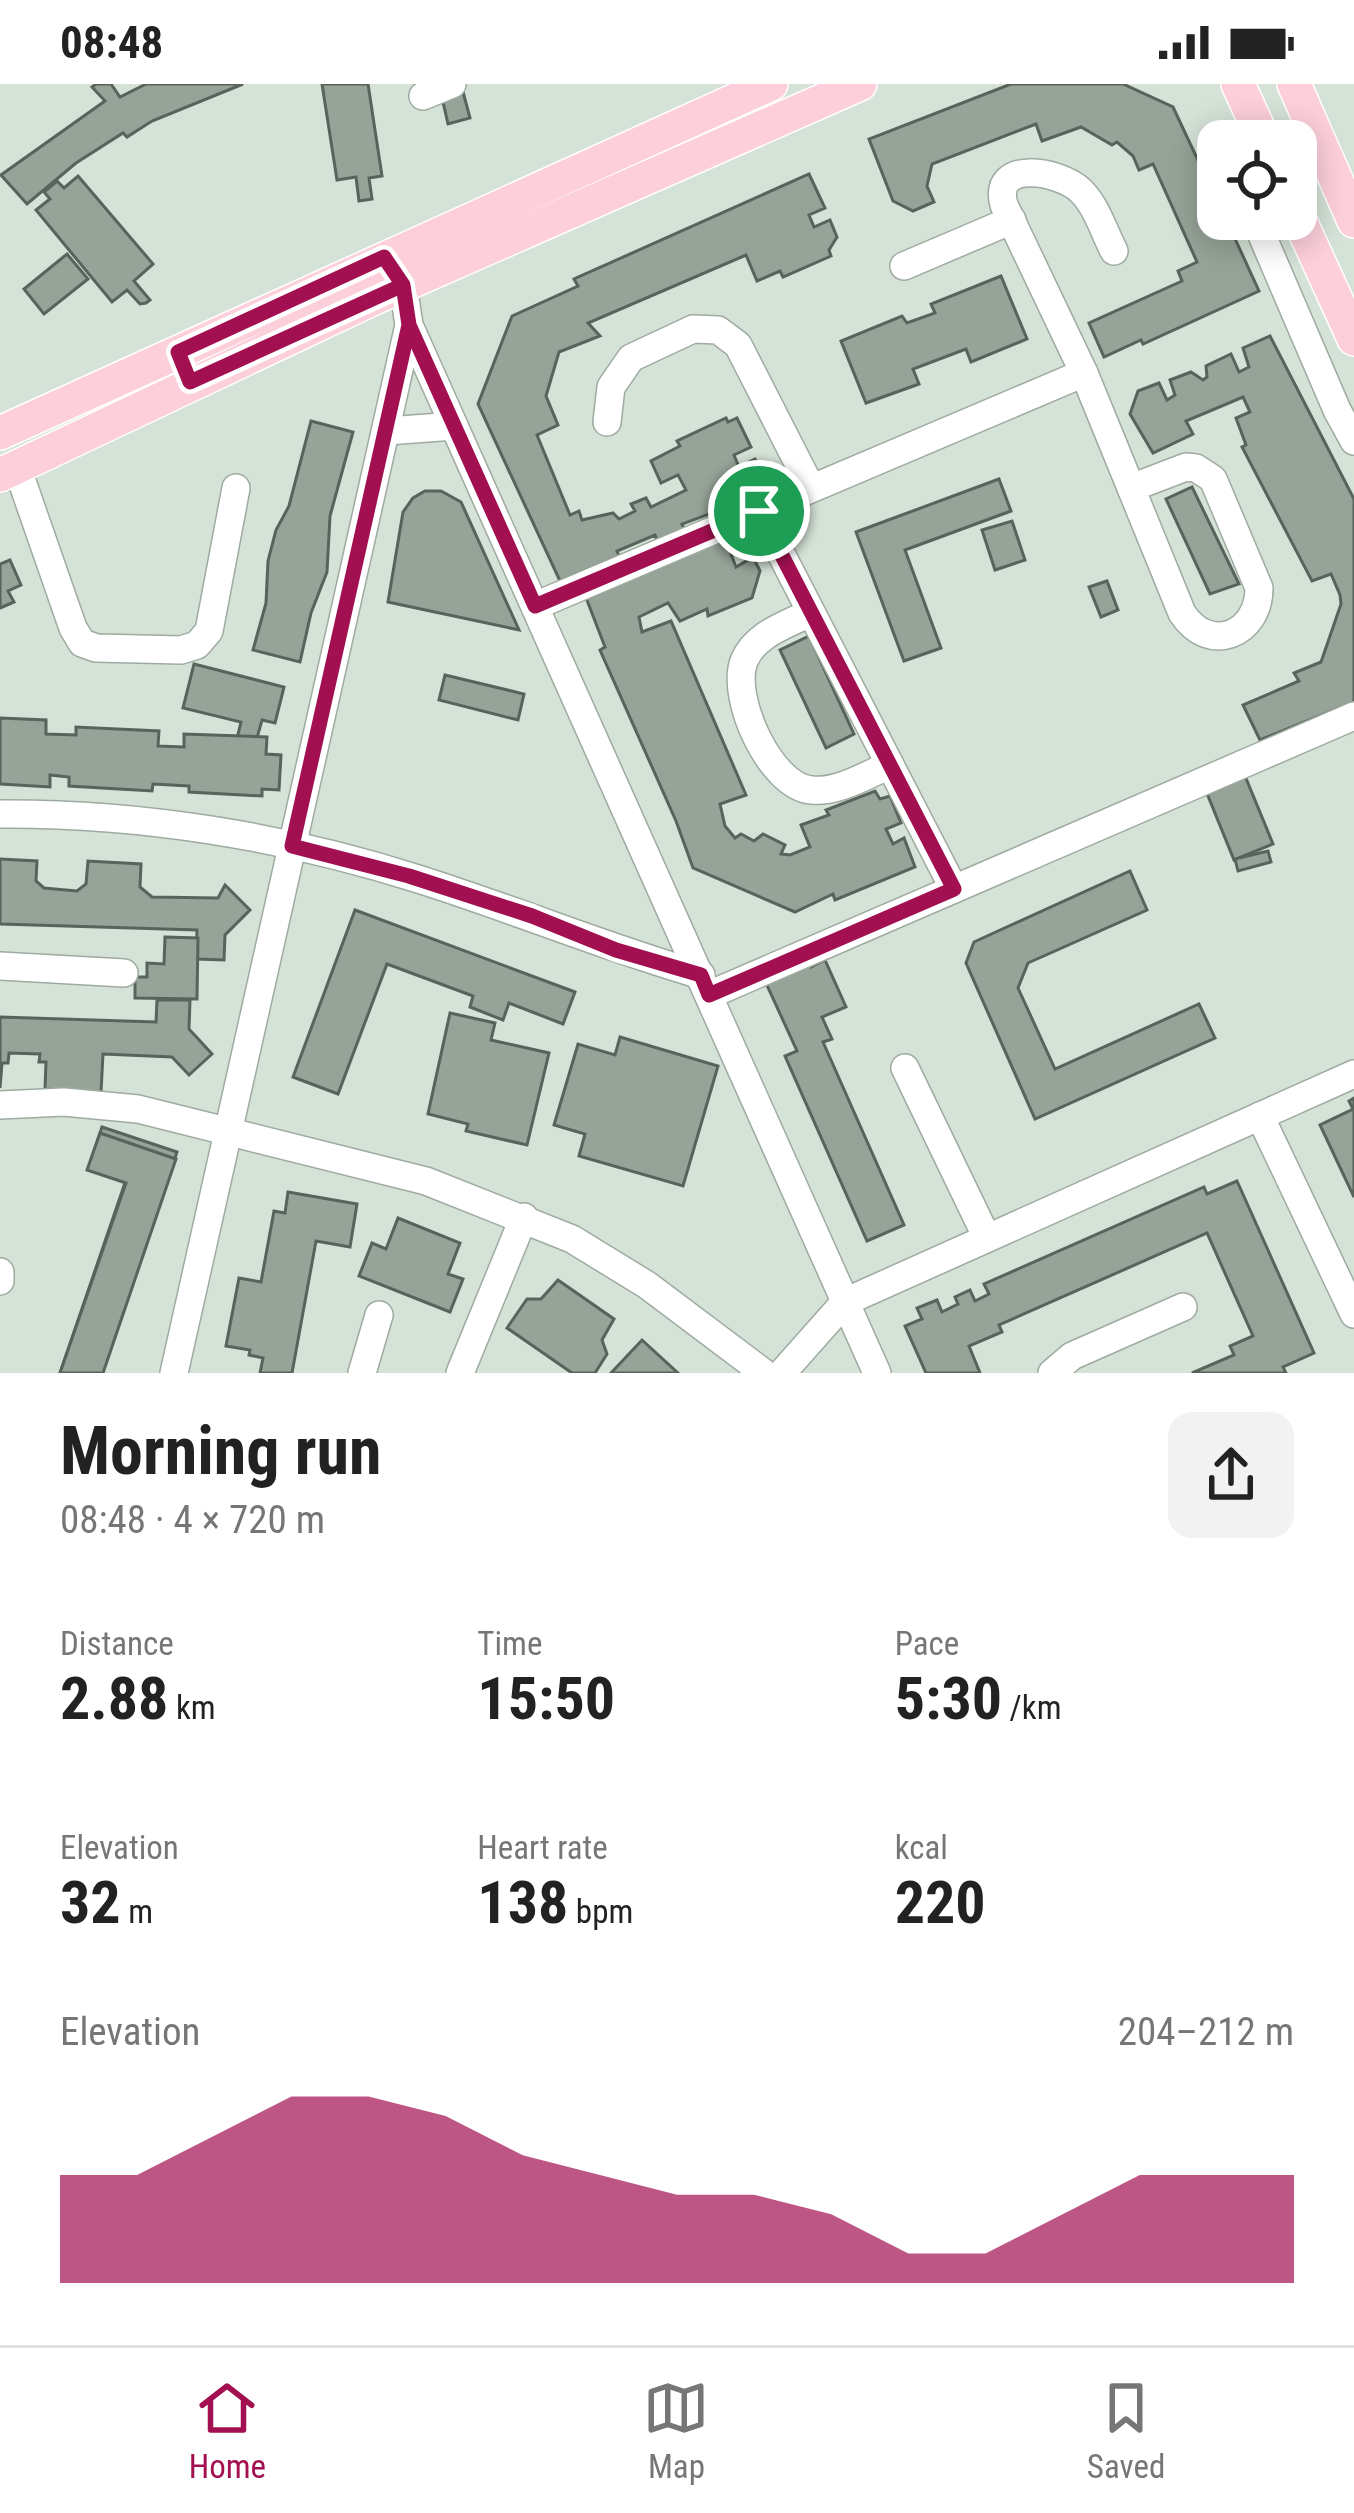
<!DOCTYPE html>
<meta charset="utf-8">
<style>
body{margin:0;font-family:"Roboto Condensed",sans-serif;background:#f2f2f2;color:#222;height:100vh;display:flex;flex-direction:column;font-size:45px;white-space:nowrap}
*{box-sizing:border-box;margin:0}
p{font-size:39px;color:#767676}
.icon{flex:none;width:66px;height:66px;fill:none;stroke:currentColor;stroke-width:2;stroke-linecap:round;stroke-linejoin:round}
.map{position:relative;height:1289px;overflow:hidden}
.side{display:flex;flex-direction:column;background:#fff;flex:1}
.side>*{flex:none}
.controls{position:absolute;left:1197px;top:36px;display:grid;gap:24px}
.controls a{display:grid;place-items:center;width:120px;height:120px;border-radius:24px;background:#fff;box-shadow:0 6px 30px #0003;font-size:60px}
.pin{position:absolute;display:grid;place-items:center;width:102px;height:102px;color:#fff;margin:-51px;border:6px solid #fff;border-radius:50%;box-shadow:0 3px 12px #0007}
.round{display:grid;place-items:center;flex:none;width:126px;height:126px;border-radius:24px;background:#f2f2f2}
.overview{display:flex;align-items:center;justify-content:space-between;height:204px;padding:0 60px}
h1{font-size:66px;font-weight:700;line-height:90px}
.metrics{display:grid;grid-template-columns:repeat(3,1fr);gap:18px;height:204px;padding:12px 60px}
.metrics div{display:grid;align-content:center}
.metrics b{font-size:60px;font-weight:700}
.metrics small{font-size:33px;font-weight:400}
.metrics p{font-size:33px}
.chart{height:336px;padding:24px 60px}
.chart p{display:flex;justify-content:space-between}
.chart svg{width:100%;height:216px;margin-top:12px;fill:#a31052;opacity:.7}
.status{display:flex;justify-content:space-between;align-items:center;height:84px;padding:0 60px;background:#fff;direction:ltr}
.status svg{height:33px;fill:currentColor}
.tab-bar{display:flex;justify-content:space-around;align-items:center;height:168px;border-top:3px solid #e0e0e0;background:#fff;font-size:33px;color:#767676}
.tab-bar a{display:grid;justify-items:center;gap:6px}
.tab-bar .selected{color:#a31052}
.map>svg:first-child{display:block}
</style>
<div class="status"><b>08:48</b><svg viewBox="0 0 49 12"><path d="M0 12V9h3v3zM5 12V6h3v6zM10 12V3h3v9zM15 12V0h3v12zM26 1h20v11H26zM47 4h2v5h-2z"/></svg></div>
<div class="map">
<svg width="1354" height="1289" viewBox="0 0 1354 1289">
<rect width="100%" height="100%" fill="#d5e2d7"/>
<g fill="#96a398" stroke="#58645b" stroke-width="3">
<polygon points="96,0 111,0 120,13 146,0 243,0 152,37 127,53 123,49 76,79 27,120 1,91 105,17 92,3"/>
<polygon points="322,0 368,0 382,92 369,94 372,115 359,117 356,93 337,96"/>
<polygon points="1011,0 1123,0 1173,23 1218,119 1218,135 1226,135 1259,207 1143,260 1141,256 1104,273 1089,239 1182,197 1178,187 1197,178 1153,80 1139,86 1133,72 1117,58 1112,61 1081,43 1042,57 1036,40 932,80 927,102 934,118 913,127 893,117 869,55"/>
<polygon points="462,4 470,34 448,40 441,9"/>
<polygon points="809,90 825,124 809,131 814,143 830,136 837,153 829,166 831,172 783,193 780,187 757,197 746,171 588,239 600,252 559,268 546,312 558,341 537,351 570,431 579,427 582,436 613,429 619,435 635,427 631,420 646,414 651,423 686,406 678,391 661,399 651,377 680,362 677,357 726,334 728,338 737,334 751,363 734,371 739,383 755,375 763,393 755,413 682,440 684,445 657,456 655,451 617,467 619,472 560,497 478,320 512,232 578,202 574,195"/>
<polygon points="78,92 153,180 134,197 150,216 146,219 140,220 127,206 112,218 36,126 50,115 44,108 57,97 64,104"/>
<polygon points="67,170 88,195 44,230 24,205"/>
<polygon points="1001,192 1027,255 971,278 966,265 913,285 919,300 866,319 841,257 902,232 907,239 935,229 931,220"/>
<polygon points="1270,252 1354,415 1354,618 1260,656 1243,621 1299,597 1294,589 1321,578 1341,520 1340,511 1331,490 1312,497 1242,363 1246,361 1236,334 1250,328 1243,313 1186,337 1193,350 1153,369 1130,330 1138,307 1159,299 1167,316 1175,311 1170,296 1191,288 1203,296 1207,293 1206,282 1231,270 1239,288 1249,283 1243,264"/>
<polygon points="311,337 353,348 330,432 327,488 311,529 300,578 253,566 266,519 268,477 276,446 289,422"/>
<polygon points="999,395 1011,427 905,466 941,564 904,577 856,448"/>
<polygon points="1192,403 1239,500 1210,510 1166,415"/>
<polygon points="425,407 441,407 461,418 519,546 388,518 403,428 413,414"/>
<polygon points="1012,437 1025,476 995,486 982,446"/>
<polygon points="741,445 749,461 731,470 736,483 753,473 760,487 752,514 708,532 707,525 680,537 668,519 639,533 642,548 671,537 746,711 720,720 725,742 735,754 741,750 754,757 763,750 785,761 781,770 790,771 810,763 801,741 829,731 826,726 875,707 880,715 890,712 901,739 886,745 893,760 904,754 915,783 835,816 833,810 795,828 693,784 676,737 600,566 605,563 585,511"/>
<polygon points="10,476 21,501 8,507 14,518 0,524 0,480"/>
<polygon points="1107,497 1118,526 1101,533 1089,503"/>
<polygon points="809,552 854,650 826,664 780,566"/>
<polygon points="194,580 284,603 275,639 262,636 251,675 233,671 241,638 183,624"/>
<polygon points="445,591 524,610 518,636 439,616"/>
<polygon points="0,634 46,636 46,650 76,651 76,643 159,647 158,662 184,663 184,650 267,653 266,670 281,671 279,706 262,705 262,712 189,708 189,702 153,700 152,707 69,702 69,693 50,691 50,703 0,700"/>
<polygon points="1243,687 1273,760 1234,776 1204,702"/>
<polygon points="1268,767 1271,778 1238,787 1235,775"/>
<polygon points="0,775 37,777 36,797 44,804 77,807 86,800 88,777 141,780 140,803 152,813 218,814 225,801 250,826 225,851 224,876 196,875 197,846 0,840"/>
<polygon points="1130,787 1147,826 1028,879 1018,904 1055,985 1199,920 1215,954 1035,1035 966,879 974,858"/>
<polygon points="355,826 575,908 563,940 509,919 503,936 470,923 473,912 387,880 338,1010 293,993"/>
<polygon points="165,853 198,854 197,915 135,914 135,893 147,893 147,879 164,880"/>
<polygon points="808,875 811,883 825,876 846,923 822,933 832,955 823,958 904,1141 867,1157 785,972 797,967 766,899"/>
<polygon points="157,916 190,916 189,945 212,970 189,991 172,973 103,970 101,1008 45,1005 46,978 39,978 40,970 9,969 8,979 2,979 0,1004 0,933 156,938"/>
<polygon points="450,929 495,939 491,956 549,969 527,1061 466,1047 468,1040 428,1030"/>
<polygon points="620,953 718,982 683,1102 579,1072 585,1050 554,1041 578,960 615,971"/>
<polygon points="1354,1014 1354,1113 1320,1041 1353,1025 1349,1017"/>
<polygon points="102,1043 177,1068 102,1289 60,1289 128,1090 91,1077"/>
<polygon points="100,1049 176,1075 103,1289 60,1289 126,1099 87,1086"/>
<polygon points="1237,1097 1314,1269 1283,1283 1286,1289 1192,1289 1234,1271 1230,1262 1253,1252 1207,1149 999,1241 1002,1248 969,1262 980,1289 926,1289 905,1242 922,1235 917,1224 937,1216 942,1228 958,1220 955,1213 970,1206 975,1217 989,1210 984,1200 1204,1103 1207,1110"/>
<polygon points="288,1108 357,1120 350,1163 316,1157 292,1289 260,1289 263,1274 249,1271 250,1266 226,1262 239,1194 261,1198 274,1127 285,1129"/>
<polygon points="398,1134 460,1159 448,1190 463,1195 450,1228 359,1192 372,1159 386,1165"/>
<polygon points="558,1196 614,1235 602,1256 607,1270 595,1289 572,1289 507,1244 527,1215 541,1215"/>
<polygon points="642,1256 678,1289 611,1289"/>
</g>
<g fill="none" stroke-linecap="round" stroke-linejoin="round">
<defs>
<g id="minor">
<polyline points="423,12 452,0"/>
<polyline points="1255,135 1337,326 1354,357"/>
<path d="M1114 167C1104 148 1097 123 1081 107 1061 87 991 74 1004 121L1084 289 1131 404"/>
<polyline points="904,182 1012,136"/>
<polyline points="392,185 403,201 409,241 877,1289"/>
<polyline points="607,338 611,303 631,274 693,245 718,246 738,261 811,404"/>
<polyline points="387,347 454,342"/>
<polyline points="17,383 73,544 82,559 96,564 181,566 197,561 209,547 236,404"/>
<path d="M1186 383 1196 384 1213 395 1259 504C1259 551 1209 571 1182 529L1131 404Z"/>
<polyline points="759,427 954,805"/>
<polyline points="535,522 1084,289"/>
<path d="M810 529C786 541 755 550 744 577 730 613 770 702 811 706 838 709 866 691 890 681"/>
<path d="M0 730C138 729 283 752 415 794 511 824 604 863 701 891"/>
<polyline points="0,882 124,889"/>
<polyline points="709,911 1354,632"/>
<polyline points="905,984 987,1154"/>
<polyline points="0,1021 64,1018 138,1025 426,1097 572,1155 647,1201 764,1289"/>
<polyline points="1260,1032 1354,1230"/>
<polyline points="0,1188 0,1197"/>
<polyline points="174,1289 409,241"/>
<polyline points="362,1289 379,1231"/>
<polyline points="460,1289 524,1133"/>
<polyline points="782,1289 845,1218 1354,990"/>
<polyline points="1052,1289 1072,1272 1183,1223"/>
</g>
<g id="major">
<polyline points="1238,0 1264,57"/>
<polyline points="1294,0 1354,137"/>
<polyline points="1296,128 1354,255"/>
<polyline points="0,349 771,0"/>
<polyline points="0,391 372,215 860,0"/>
</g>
</defs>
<use href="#minor" stroke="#9eaba0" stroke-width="30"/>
<use href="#major" stroke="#fff" stroke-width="36"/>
<use href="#minor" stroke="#fff" stroke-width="27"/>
<use href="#major" stroke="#fccfdb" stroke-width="33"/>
</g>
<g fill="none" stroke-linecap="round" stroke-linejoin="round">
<defs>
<polyline id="route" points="759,427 535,522 409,241 403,201 190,298 178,268 384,173 403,201 409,241 292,762 409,792 532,832 616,866 701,891 709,911 954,805 759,427"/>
</defs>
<use href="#route" stroke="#fff" stroke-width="24"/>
<use href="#route" stroke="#a31052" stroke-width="15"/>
</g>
</svg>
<div class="controls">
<a><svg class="icon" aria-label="locate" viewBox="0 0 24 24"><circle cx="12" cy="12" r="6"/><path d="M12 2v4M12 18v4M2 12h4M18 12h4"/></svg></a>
</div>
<div class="pin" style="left:759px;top:427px;background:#1e9e55"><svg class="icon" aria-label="arrive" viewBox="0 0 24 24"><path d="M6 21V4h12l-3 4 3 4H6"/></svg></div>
</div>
<section class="side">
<div class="overview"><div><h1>Morning run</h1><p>08:48 · 4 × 720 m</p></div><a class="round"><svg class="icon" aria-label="share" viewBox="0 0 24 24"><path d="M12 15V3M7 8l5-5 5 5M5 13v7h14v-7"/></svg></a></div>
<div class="metrics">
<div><p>Distance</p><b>2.88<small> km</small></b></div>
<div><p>Time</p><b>15:50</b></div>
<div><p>Pace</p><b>5:30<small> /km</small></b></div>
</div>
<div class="metrics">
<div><p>Elevation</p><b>32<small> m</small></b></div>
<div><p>Heart rate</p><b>138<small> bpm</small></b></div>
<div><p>kcal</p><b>220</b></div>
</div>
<div class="chart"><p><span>Elevation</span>204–212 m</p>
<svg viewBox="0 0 160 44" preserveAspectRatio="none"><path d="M0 44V22L10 22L20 14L30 6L40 6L50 10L60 18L70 22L80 26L90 26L100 30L110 38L120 38L130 30L140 22L150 22L160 22V44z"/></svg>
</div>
</section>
<nav class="tab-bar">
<a class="selected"><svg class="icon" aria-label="home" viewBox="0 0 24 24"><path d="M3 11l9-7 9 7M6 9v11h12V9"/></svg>Home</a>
<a><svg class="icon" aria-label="map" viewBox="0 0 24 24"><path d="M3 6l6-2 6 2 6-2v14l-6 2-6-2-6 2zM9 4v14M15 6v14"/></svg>Map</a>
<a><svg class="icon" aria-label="saved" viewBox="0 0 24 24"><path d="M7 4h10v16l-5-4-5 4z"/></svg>Saved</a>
</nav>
